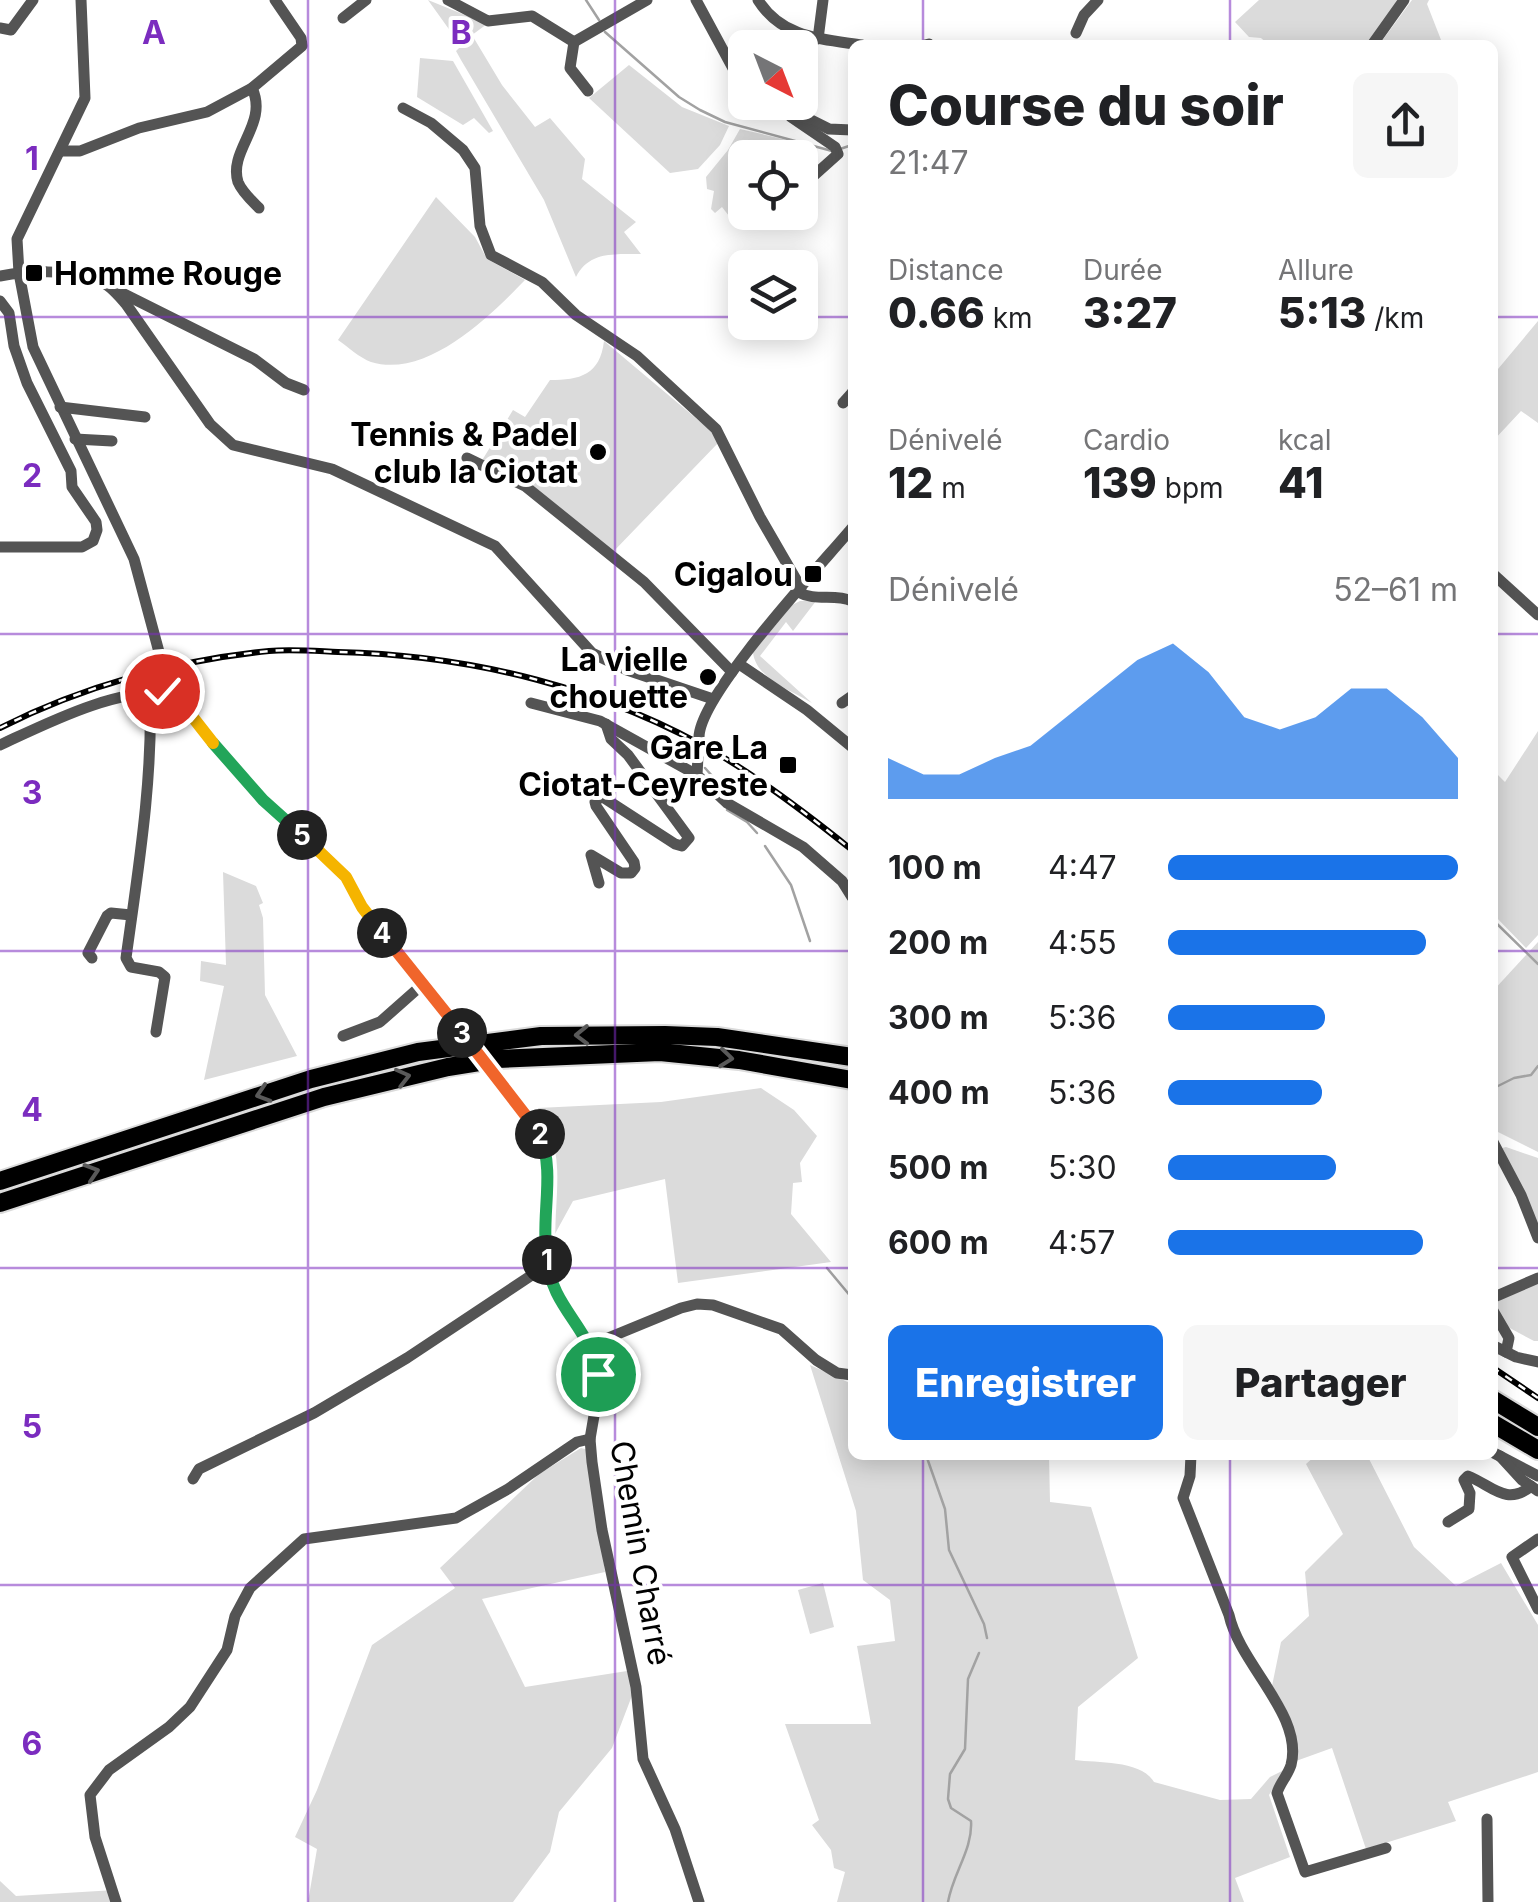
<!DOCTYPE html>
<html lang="fr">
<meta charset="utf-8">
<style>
body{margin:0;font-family:Inter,sans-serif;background:#f6f6f6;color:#202124;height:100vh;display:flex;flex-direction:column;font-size:38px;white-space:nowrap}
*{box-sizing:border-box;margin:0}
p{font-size:32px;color:#757577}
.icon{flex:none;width:55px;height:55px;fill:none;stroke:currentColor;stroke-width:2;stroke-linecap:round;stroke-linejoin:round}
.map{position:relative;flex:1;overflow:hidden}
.sheet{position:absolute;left:848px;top:40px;width:650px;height:1420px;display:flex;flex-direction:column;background:#fff;border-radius:15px;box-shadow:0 5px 25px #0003}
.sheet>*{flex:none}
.needle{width:65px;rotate:138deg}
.controls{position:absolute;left:728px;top:30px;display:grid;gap:20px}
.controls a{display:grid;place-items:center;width:90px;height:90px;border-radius:15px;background:#fff;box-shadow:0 5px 25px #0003;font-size:50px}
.pin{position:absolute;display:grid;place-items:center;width:85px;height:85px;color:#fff;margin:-42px;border:5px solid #fff;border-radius:50%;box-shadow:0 2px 10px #0007}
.km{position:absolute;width:50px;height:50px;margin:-25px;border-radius:50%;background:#222;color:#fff;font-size:28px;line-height:50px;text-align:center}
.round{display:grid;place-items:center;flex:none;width:105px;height:105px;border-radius:15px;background:#f6f6f6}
.summary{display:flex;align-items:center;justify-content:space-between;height:170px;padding:0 40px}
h1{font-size:55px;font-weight:800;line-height:75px}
.stats{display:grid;grid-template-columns:repeat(3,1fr);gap:15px;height:170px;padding:10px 40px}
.stats div{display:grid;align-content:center}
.stats b{font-size:42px;font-weight:800}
.stats small{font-size:28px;font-weight:400}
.stats p{font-size:28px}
.chart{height:280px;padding:20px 40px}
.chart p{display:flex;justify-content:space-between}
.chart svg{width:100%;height:180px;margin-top:10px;fill:#1a73e8;opacity:.7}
.primary-button{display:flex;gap:20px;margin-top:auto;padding:20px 40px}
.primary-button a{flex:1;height:115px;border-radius:15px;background:#1a73e8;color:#fff;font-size:40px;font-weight:800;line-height:115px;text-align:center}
.primary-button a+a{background:#f6f6f6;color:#202124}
ul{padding:0 40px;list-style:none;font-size:32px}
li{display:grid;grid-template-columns:160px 120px 1fr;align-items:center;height:75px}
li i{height:25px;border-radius:12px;background:#1a73e8}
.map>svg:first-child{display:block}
</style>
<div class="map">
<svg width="1538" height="1902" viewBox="0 0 1538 1902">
<rect width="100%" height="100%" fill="#fff"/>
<g fill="#dbdbdb">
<path d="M428 0 487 24 472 35 502 85 535 127 550 118 585 159 582 179 636 222 624 232 641 254C616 254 589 251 576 277L544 200 461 60 456 51 461 46Z"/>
<polygon points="1259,0 1398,0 1366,45 1269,45 1261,38 1249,37 1235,22"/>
<polygon points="1412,0 1429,0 1427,4 1443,45 1379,45"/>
<polygon points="420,58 453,61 493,131 489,133 474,118 463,125 417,97"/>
<polygon points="629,65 682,107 729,126 720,145 698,169 670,173 589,98"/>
<polygon points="740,129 787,140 770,157 745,158 745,183 730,198 738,208 729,216 722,207 715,213 711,209 714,191 707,189 706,177 728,150"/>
<path d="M436 197 475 237 487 259 525 280C490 316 427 379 371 362 360 358 348 347 338 340Z"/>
<polygon points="1538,321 1538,423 1521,411 1493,441 1493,375"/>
<path d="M604 341 710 430 719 442 612 553 481 462 513 410 525 417 550 380C580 380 600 375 604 341Z"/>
<path d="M800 601H816L793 631 786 622 760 656 812 703C792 691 755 678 753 652L792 605Z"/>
<polygon points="1538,731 1538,935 1526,948 1493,914 1493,770 1505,782"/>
<polygon points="223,872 256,886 263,903 259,905 263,918 265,995 297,1056 204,1080 224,986 200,981 201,961 226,965"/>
<polygon points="1538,942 1538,1152 1494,1130 1492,992"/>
<polygon points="761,1088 794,1110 817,1136 800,1163 802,1182 793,1183 791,1214 831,1262 678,1283 665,1179 573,1201 550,1243 552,1157 538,1108 661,1102"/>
<polygon points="1506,1147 1538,1158 1538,1230 1502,1148"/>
<polygon points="1538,1280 1538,1341 1534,1341 1506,1326 1493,1304 1494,1299"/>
<path d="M810 1365 852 1384V1455H1049L1050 1502 1091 1507 1138 1658 1078 1707 1075 1760C1098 1763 1141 1760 1154 1782L1220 1800 1251 1799 1270 1777 1284 1770 1269 1795 1290 1857 1235 1878 1244 1902H837L845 1872 834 1868 831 1850 812 1825 819 1820 785 1724H871L857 1646 895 1641 890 1600 863 1580 856 1511Z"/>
<polygon points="581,1448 589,1450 605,1572 482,1599 525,1687 627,1671 633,1693 612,1748 559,1812 550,1852 513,1902 308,1902 317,1849 295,1837 317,1790 372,1645 455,1588 440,1568 539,1474"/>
<path d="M1316 1455H1367L1414 1547 1456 1586 1501 1563 1538 1625V1772L1448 1802 1456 1821 1366 1849 1332 1748 1296 1761C1296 1730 1290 1711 1272 1686L1281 1642 1309 1616 1305 1572 1343 1534 1306 1464Z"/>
<polygon points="823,1583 834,1627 810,1634 798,1590"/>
<polygon points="0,1881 16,1896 115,1890 120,1902 0,1902"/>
</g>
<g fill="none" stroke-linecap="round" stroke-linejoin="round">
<g stroke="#a2a2a2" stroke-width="2.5">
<polyline points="586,0 599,20"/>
<polyline points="605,32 679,97 700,110 725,122 832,151"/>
<polyline points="840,149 852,145"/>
<polyline points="705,768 732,798"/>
<polyline points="727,810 747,822 757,833"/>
<polyline points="765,846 791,885 810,941"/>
<polyline points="1492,919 1538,964"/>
<polyline points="1492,1089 1514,1078 1531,1075 1538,1066"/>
<polyline points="827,1268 852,1298"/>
<polyline points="926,1455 945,1509 949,1550 984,1624 987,1638"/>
<path d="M948 1902C953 1873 973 1849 971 1821L951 1808 948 1799 950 1774 965 1749 968 1679 979 1653"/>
</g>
<defs>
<g id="highway">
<polyline points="0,1181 311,1079 418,1052 541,1036 665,1035 717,1037 852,1057"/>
<polyline points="0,1203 324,1097 448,1067 498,1059 660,1052 739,1060 852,1080"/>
<polyline points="1492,1399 1538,1427"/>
<polyline points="1492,1423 1538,1450"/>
</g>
</defs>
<use href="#highway" stroke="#dbdbdb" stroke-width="22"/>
<g stroke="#545454" stroke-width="11">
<polyline points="81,0 85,98 17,239 19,273 33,347 134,559 159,652"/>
<polyline points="448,0 488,21 532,16 574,42"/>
<polyline points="696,0 736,74 745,83"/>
<path d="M758 0C782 38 821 39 862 45"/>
<polyline points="343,18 366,0"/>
<polyline points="0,28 11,30 33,0"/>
<polyline points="1076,33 1084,15 1098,0"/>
<polyline points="818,39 823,0"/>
<polyline points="925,45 929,44"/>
<polyline points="1372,45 1404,0"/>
<path d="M252 88C269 124 228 150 238 182 242 192 252 201 259 208"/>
<polyline points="588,91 570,68 574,42 647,0"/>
<polyline points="775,102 829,129 852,130"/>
<polyline points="403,108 431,123 463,150 475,168 480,226 491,255 542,282 576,315 637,356 716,429 760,517 801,588"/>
<polyline points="786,108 791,117 835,147 838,154 800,188"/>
<polyline points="61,151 80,151 139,128 207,112 252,88 302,46 301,38 275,0"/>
<path d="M0 276C28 271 68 269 95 279 108 283 117 294 126 304L210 424 233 445 332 469 495 546 592 653 627 670 713 699"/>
<polyline points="118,291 254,359 286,383 304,390"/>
<polyline points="0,301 9,313 14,346 27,383 71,471 72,487 96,522 97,530 93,541 82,547 0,547"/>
<polyline points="843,403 852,393"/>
<polyline points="60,407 145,417"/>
<polyline points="75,439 112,441"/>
<polyline points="467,458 525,486 644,582 732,672"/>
<polyline points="1492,573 1538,615"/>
<path d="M798 592C816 602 834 593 852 601"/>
<polyline points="739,664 807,710 852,747"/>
<path d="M150 692C153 781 138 870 126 958L131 967 159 972 165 977 156 1032"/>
<polyline points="531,703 600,721 697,775"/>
<polyline points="842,703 852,696"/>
<path d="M699 737C700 694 820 566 852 528"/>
<path d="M0 745C52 721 114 689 173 692L218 750 263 800 345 877 362 907 452 1021"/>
<polyline points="698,756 697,775 727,803 803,847 842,881 852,897"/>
<polyline points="599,883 591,855 621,873 631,873 635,868 634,862 596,806 595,802 601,796 675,844 682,846 689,838 628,755 611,739 606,724"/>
<polyline points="92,958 88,953 107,916 111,913 131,915"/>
<polyline points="343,1036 380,1022 423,984"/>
<polyline points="510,1092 535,1124 544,1144 549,1193 543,1236 553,1288 591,1345 595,1359 596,1404 590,1439 592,1462 602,1530 636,1687 643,1759 675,1829 699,1902"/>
<polyline points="1492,1140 1521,1195 1538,1238"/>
<polyline points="1492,1298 1538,1278"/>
<polyline points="1492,1309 1509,1338 1506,1352"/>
<polyline points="591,1345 681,1308 697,1304 713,1305 781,1329 816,1360 837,1373 852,1375"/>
<polyline points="1492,1345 1516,1357 1538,1362"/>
<polyline points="1492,1452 1538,1476"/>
<path d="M1191 1455 1190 1476 1183 1498 1229 1615C1240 1665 1304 1715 1291 1765 1288 1775 1280 1783 1277 1793L1305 1872 1386 1848"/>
<polyline points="1500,1456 1522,1480 1538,1491"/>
<polyline points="193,1479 199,1469 314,1413 407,1358 535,1273 548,1272"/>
<path d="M1448 1522 1469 1509 1470 1493 1464 1480 1468 1476C1491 1485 1507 1507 1531 1486"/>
<polyline points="1538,1539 1512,1557 1538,1609"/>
<polyline points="1487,1819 1488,1902"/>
<polyline points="116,1902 95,1837 90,1795 109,1770 169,1727 190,1707 227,1650 235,1616 250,1588 304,1539 456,1518 508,1489 577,1442 590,1439"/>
</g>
<use href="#highway" stroke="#000" stroke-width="18"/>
<defs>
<g id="rail">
<path d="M0 728C83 686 177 660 269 651 291 649 315 651 338 652 471 655 607 688 723 757 768 784 811 817 852 850"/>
<polyline points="1492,1367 1538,1398"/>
</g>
</defs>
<use href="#rail" stroke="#000" stroke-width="6"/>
<use href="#rail" stroke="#fff" stroke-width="2.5" stroke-dasharray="8" stroke-linecap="butt"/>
<polyline stroke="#545454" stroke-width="11" points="452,1021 510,1092"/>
</g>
<defs><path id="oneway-chevron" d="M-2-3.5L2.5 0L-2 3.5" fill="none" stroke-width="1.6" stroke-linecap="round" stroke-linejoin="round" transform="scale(2.5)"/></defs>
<g stroke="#595959">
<use href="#oneway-chevron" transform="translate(582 1035) rotate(179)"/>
<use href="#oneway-chevron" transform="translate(726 1058) rotate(6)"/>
<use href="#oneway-chevron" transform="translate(403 1077) rotate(-14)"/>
<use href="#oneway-chevron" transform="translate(263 1094) rotate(162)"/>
<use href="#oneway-chevron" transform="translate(92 1172) rotate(-18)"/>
</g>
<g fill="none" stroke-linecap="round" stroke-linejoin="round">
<defs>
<path id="split-1" d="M547 1260C552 1308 591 1328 598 1374"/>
<path id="split-2" d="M540 1134C556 1175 540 1217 547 1260"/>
<polyline id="split-3" points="462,1033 540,1134"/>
<polyline id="split-4" points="382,933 462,1033"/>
<polyline id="split-5" points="302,835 346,877 362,907 382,933"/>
<polyline id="split-6" points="213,743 263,800 302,835"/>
<polyline id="split-7" points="162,691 173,692 213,743"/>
</defs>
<use href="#split-1" stroke="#fff" stroke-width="20"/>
<use href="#split-2" stroke="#fff" stroke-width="20"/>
<use href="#split-3" stroke="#fff" stroke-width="20"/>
<use href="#split-4" stroke="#fff" stroke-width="20"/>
<use href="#split-5" stroke="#fff" stroke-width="20"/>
<use href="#split-6" stroke="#fff" stroke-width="20"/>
<use href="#split-7" stroke="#fff" stroke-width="20"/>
<use href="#split-1" stroke="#22a559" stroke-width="12"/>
<use href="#split-2" stroke="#22a559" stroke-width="12"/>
<use href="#split-3" stroke="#f0652b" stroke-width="12"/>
<use href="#split-4" stroke="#f0652b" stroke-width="12"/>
<use href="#split-5" stroke="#f5b400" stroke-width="12"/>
<use href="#split-6" stroke="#22a559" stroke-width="12"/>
<use href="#split-7" stroke="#f5b400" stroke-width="12"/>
</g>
<path fill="none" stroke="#7b2cbf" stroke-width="2.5" stroke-opacity="0.55" d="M308 0V1902M615 0V1902M923 0V45M1230 0V45M0 317H745M800 317H852M1492 317H1538M0 634H852M1492 634H1538M0 951H852M1492 951H1538M0 1268H852M1492 1268H1538M923 1455V1902M1230 1455V1902M0 1585H1538"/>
<g fill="#000" stroke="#fff" stroke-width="4">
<rect x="24" y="263" width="20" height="20" rx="5"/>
<circle cx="598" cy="452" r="10"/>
<rect x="803" y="564" width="20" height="20" rx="5"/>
<circle cx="708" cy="677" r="10"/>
<rect x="778" y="755" width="20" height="20" rx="5"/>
</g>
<g text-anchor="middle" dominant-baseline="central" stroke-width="8" stroke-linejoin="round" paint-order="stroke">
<g font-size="32" font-weight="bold" fill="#000" stroke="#fff" text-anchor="end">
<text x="54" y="273" text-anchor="start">Homme Rouge</text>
<text x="578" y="434">Tennis &amp; Padel<tspan x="578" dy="37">club la Ciotat</tspan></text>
<text x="793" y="574">Cigalou</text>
<text x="688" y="659">La vielle<tspan x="688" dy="37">chouette</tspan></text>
<text x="768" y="747">Gare La<tspan x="768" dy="37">Ciotat-Ceyreste</tspan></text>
</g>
<g font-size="32" fill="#000" stroke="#fff">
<text transform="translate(641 1553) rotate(80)">Chemin Charré</text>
</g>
</g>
<g font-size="32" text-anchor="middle" font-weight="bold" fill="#7b2cbf" stroke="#fff" stroke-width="8" stroke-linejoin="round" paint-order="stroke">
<text x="154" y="44">A</text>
<text x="461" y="44">B</text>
<text x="32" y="170">1</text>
<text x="32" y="487">2</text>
<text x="32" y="804">3</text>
<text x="32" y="1121">4</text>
<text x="32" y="1438">5</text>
<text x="32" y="1755">6</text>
</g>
</svg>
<div class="controls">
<a><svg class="needle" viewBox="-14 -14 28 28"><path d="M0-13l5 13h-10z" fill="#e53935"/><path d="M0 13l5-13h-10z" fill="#757577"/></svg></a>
<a><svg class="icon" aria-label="locate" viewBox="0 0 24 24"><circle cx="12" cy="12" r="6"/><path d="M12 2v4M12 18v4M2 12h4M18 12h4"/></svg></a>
<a><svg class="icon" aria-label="layers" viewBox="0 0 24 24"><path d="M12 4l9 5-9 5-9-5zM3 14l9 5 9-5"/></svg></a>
</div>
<div class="pin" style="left:598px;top:1374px;background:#1e9e55"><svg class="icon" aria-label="arrive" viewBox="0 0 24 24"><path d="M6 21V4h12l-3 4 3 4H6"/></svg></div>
<div class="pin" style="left:162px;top:691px;background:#d93025"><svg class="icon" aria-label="check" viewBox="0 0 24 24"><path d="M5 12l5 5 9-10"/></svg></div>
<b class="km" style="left:547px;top:1260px">1</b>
<b class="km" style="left:540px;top:1134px">2</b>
<b class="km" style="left:462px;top:1033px">3</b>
<b class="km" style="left:382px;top:933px">4</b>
<b class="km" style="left:302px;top:835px">5</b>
<section class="sheet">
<div class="summary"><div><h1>Course du soir</h1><p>21:47</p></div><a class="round"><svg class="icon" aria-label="share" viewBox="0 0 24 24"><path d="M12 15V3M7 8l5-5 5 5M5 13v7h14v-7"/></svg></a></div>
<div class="stats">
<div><p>Distance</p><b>0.66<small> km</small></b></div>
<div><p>Durée</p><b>3:27</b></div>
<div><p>Allure</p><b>5:13<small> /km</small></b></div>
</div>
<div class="stats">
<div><p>Dénivelé</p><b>12<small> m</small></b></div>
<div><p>Cardio</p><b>139<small> bpm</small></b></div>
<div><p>kcal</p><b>41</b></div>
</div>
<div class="chart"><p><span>Dénivelé</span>52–61 m</p>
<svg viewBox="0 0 160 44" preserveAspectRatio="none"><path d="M0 44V34L10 38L20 38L30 34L40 31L50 24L60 17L70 10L80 6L90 13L100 24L110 27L120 24L130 17L140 17L150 24L160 34V44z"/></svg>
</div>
<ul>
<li><b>100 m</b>4:47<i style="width:100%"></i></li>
<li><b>200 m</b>4:55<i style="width:89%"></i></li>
<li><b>300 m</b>5:36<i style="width:54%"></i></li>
<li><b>400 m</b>5:36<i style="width:53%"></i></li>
<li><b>500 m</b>5:30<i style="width:58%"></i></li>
<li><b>600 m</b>4:57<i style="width:88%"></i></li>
</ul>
<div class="primary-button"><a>Enregistrer</a><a>Partager</a></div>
</section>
</div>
